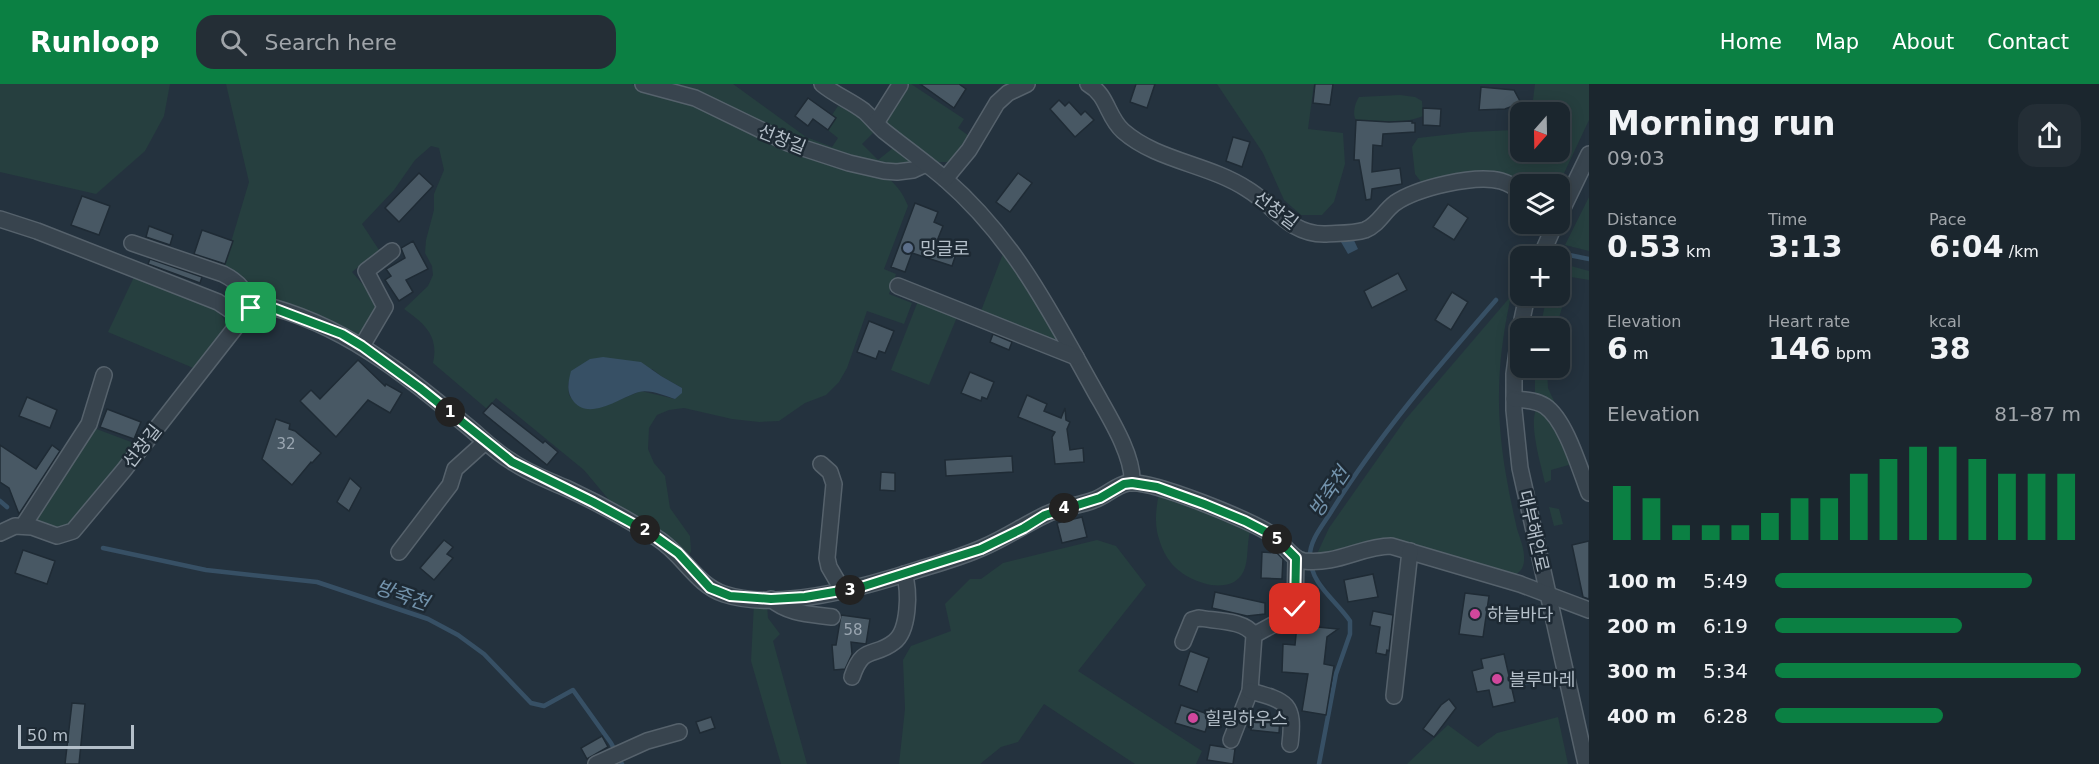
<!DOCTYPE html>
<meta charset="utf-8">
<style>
body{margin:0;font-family:"DejaVu Sans","Noto Sans KR",sans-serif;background:#242e36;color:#f1f3f6;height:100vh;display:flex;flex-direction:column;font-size:22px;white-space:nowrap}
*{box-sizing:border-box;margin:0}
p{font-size:20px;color:#a0a5aa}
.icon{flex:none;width:33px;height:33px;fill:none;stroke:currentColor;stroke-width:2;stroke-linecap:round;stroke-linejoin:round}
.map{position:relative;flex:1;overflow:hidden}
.drawer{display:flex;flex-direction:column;background:#1b262e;width:510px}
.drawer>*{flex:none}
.needle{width:39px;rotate:200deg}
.buttons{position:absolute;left:1510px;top:18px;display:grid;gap:12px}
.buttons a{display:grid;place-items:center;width:60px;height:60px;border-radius:12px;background:#1b262e;box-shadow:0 3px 15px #0003,0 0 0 2px #39434a;font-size:30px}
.scale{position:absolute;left:18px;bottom:15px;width:116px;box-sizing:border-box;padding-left:6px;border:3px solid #b4bfc9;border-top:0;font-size:16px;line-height:21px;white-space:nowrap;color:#b4bfc9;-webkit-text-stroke:4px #1d2933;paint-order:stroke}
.pin{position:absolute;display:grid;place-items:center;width:51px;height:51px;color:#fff;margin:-26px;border-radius:12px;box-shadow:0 3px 9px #0006}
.km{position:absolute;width:30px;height:30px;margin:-15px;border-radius:50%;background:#222;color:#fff;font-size:16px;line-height:30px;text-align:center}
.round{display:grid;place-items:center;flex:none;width:63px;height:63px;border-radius:18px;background:#242e36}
.summary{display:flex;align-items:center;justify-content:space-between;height:102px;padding:0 18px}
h1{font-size:33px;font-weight:600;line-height:45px}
.metrics{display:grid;grid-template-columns:repeat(3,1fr);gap:9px;height:102px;padding:6px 18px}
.metrics div{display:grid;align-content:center}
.metrics b{font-size:30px;font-weight:600}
.metrics small{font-size:16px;font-weight:400}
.metrics p{font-size:16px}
.chart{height:168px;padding:12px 18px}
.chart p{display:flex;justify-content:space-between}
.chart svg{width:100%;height:108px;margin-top:6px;stroke:#0b8043;stroke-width:6}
ul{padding:0 18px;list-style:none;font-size:20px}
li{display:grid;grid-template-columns:96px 72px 1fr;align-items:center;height:45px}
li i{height:15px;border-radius:8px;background:#0b8043}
header{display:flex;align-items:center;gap:36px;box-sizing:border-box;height:84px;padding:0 30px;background:#0b8043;color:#fff}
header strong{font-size:28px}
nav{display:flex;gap:33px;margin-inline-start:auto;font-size:21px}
.search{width:420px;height:54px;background:#242e36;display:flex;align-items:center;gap:15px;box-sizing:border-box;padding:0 21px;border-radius:18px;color:#a0a5aa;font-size:22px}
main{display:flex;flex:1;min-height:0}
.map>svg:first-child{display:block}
</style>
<header>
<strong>Runloop</strong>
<div class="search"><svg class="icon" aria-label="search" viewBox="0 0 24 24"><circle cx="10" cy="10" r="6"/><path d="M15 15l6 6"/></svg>Search here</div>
<nav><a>Home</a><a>Map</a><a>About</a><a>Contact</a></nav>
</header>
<main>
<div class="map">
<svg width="1589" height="680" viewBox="0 0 1589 680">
<rect width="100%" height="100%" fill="#24323e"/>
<g fill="#263f3f" fill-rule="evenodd">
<polygon points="0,0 170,0 164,32 145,67 96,110 0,88"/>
<path d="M226 0H631L663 8 882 90C896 99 902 108 908 122L884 185 896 190 889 210 912 219 904 240 867 227 847 284 839 298 826 311 805 319 779 337 759 338 732 335 684 324 669 326 657 331 649 344 648 365 654 379 665 392 670 424 690 452 691 467 688 475 620 429 584 386 496 314 487 325 433 279C439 252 425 240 404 225L428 202 433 191 432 182 425 169 426 156 434 126V110L444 86 439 64 431 62 415 76 394 106 362 140 379 166 352 188 378 218 379 222 360 255 255 217 223 185 249 98ZM652 285 661 292 682 304 675 315 641 307 602 323 577 321 569 311 568 299Z"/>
<polygon points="658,0 733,0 806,53 832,63 838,54 828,46 836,34 832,31 838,22 859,31 873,49 862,60 878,76 893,64 916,82 895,85 795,58"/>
<polygon points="906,0 911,0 964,35 958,44 969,52 950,78 938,78 887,42 885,37"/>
<polygon points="1217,0 1314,0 1308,45 1343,49 1345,80 1334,118 1322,131 1301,131 1284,116 1263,69"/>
<polygon points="1535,0 1589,0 1589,36 1559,100 1528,100 1517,94 1500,88 1471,88 1422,99 1415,90 1412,63 1418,54 1470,48 1514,46 1521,39 1521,68 1560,68 1560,28 1528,28 1533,16"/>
<path d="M1400 11 1415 13 1422 17 1423 32C1402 41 1378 37 1356 36 1352 30 1355 19 1359 13Z"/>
<polygon points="1589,113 1589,167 1565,161"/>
<polygon points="1004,167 1024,196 1058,254 1056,259 981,227"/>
<polygon points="1560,179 1589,187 1589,196 1571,193 1556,244 1540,244 1547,212 1560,212"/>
<path d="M134 193 214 223C221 231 226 235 227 246L198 286 108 248Z"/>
<path d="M1511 212C1497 276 1495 326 1506 391 1509 409 1513 427 1517 445 1520 454 1524 464 1524 472 1525 484 1520 489 1510 493L1392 459 1316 472 1329 444 1405 336Z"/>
<polygon points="918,217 957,233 929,301 891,286"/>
<polygon points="1535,284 1547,284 1548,304 1560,330 1535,313"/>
<path d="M1536 326C1555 327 1565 365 1572 380L1551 386V396L1545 399C1541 381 1529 341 1536 326Z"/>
<polygon points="94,344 139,361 76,439 59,447 32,438"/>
<path d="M1159 409 1251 445C1245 461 1251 482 1239 494 1221 512 1180 494 1169 476 1165 471 1161 462 1159 455 1154 440 1156 424 1159 409Z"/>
<polygon points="1549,423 1559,425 1563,440 1554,442"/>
<polygon points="1097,456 1116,462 1146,501 1078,587 1202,667 1196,680 1135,680 1044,620 1018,658 1001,663 980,680 899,680 905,625 903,576 911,562 951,547 945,520 970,495 981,495 1003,479"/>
<polygon points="754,519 767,520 768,534 780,550 773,557 807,680 781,680 751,577"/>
<polygon points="1558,633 1568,680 1407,680 1448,641 1478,663 1497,649"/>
</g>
<g fill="#375065">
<polygon points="1352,152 1358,165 1348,170 1341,158"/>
<path d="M603 273 641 278 661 292 682 304V309L675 315C666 312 649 305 639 308 621 313 590 337 574 318 566 308 568 299 571 287L590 275Z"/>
<polygon points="1538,590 1540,598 1519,603 1517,595"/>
</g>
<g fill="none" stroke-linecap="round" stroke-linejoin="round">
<g stroke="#375065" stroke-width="4.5">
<polyline points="1569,171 1589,175"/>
<polyline points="0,417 7,423"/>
<polyline points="103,464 206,486 317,498 428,535 458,551 484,570 531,619 544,622 573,606 611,659 622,680"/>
<path d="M1319 680 1336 590 1350 550V537C1335 515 1311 501 1310 473 1309 457 1323 441 1331 428 1378 352 1437 284 1496 216"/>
</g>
</g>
<g fill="#485864" stroke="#1f2b35" stroke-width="1.5">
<polygon points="920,0 959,0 966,5 954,24"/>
<polygon points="1136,0 1155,0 1147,24 1130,18"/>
<polygon points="1315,0 1333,0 1330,21 1313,19"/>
<polygon points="1481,3 1514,6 1521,19 1505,25 1479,26"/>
<polygon points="808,14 836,34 828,46 813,35 808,42 795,32"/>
<polygon points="1059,16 1065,22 1069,18 1081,31 1085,27 1094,36 1075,53 1050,25"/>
<polygon points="1423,24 1441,25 1440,42 1423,41"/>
<polygon points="1356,36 1389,38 1412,37 1412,39 1415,39 1415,48 1383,50 1382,62 1373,61 1372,88 1400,84 1402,100 1372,105 1371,115 1366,116 1359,76 1354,76"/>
<polygon points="1233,53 1250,58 1242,83 1226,77"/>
<polygon points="419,89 433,102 399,138 385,124"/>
<polygon points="1018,89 1032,99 1010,128 996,118"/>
<polygon points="82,112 110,122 99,151 71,141"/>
<polygon points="915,119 938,128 934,138 943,142 935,162 956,170 952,182 912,169 905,188 891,183"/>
<polygon points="1448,120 1468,134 1454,156 1433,143"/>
<polygon points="149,142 173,151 170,161 146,153"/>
<polygon points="202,146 233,157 225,180 194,170"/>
<polygon points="413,157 428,185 406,196 413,208 399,217 385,196 391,192 386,185 405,174 401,164"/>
<polygon points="150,175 202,193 200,199 148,180"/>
<polygon points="1398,189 1407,206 1372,224 1364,207"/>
<polygon points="1452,208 1468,218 1451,246 1435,236"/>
<polygon points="869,237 894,247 885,269 879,267 876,275 857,268"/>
<polygon points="993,250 1012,258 1009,266 990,258"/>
<polygon points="358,276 385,302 386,300 402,309 390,329 368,316 336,353 300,317 311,306 320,315"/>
<polygon points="970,288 994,298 987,315 982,313 981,317 961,309"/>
<polygon points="1027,311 1047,320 1044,327 1061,334 1065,324 1066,336 1070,338 1067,345 1070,366 1083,364 1084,378 1055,380 1052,353 1055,348 1018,333"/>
<polygon points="27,313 57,326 50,344 19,332"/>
<polygon points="492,319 543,359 545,357 558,368 547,381 483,329"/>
<polygon points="107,325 141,338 134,355 100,343"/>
<polygon points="276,335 290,340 289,345 295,347 321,369 312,379 311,378 292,401 262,375"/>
<polygon points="0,361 36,385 52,361 60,367 19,430 9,404 0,398"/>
<polygon points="1012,372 1013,388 946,392 945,376"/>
<polygon points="881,388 895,389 895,407 880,406"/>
<polygon points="350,394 361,404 349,427 337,418"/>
<polygon points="1082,433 1087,453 1062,459 1057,439"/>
<polygon points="444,456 453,463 447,470 453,474 434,496 420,484"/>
<polygon points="1589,457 1589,515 1583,513 1572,461"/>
<polygon points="23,466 55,477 47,500 15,489"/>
<polygon points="1262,468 1277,469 1283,475 1282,495 1261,494"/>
<polygon points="1373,490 1378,513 1348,518 1344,496"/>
<polygon points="1215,508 1265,519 1265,530 1247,532 1212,524"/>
<polygon points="1465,509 1489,512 1483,553 1459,550"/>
<polygon points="1373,527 1393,531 1389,567 1387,566 1386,571 1376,569 1380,543 1370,541"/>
<polygon points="841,531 870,535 866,560 851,558 852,570 845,585 834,586 832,561 836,561"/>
<polygon points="1297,541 1338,545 1327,553 1324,580 1334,582 1326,631 1302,627 1308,590 1282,588 1283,560 1295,561"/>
<polygon points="1190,567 1209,574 1197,608 1179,601"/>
<polygon points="1504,570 1515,618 1493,623 1489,606 1477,608 1472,587 1483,584 1481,575"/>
<polygon points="1449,615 1456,624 1434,653 1423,645 1441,621"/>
<polygon points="72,619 85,620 79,680 65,680"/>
<polygon points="1181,621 1211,631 1205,648 1175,639"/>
<polygon points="1253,632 1280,634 1279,649 1251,646"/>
<polygon points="711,633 715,644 700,649 696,638"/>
<polygon points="602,652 608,663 587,675 581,664"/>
<polygon points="1210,661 1235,665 1233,680 1207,676"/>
</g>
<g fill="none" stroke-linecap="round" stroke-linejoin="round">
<defs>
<g id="minor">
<polyline points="643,0 695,14 788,59 849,79 884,87 897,88 913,86 926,80"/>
<path d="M822 0C835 11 851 17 864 27 871 33 877 41 884 47 904 63 925 78 945 95 1013 154 1049 225 1092 302 1106 328 1134 370 1132 399"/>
<path d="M1088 0C1108 11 1107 33 1123 47 1157 77 1209 80 1247 105 1274 121 1289 150 1324 150 1336 149 1353 150 1365 146 1378 141 1384 127 1395 119 1417 104 1475 90 1501 97 1508 99 1515 103 1521 108"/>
<polyline points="876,39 900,1"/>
<polyline points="945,95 969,66 997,19 1008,9 1027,0"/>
<polyline points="1560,130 1589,70"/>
<polyline points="0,135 37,147 218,218 242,234"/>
<path d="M132 159 223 190C239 198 246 207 251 224"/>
<polyline points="1541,172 1555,140"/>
<polyline points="898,202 1076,273"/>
<polyline points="1527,212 1520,245 1514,290 1514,326 1520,384 1586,680"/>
<polyline points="362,262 385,223 366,187 392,167"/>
<path d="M1514 315C1525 316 1536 316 1545 322 1566 336 1580 386 1589 409"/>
<polyline points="821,380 830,388 834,400 827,474 829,483 843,507"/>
<polyline points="23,442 89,340 104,291"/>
<path d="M0 449 15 442 32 443 57 452 73 447 124 386 249 226 260 220C342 239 403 289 466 341 481 353 494 367 511 377 528 389 548 396 568 405 598 419 629 436 657 454 683 470 696 501 724 510 778 528 865 503 917 486 940 479 962 473 984 463 1005 454 1024 441 1045 431 1061 423 1078 422 1094 416 1106 412 1116 401 1128 399 1151 395 1249 436 1271 450 1282 457 1291 475 1304 477 1337 481 1362 462 1391 462L1520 500 1589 526"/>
<polyline points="399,468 450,401 455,385 485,358"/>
<path d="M771 515C788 530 810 530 832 533"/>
<polyline points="1254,551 1291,531 1295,525 1296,474"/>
<path d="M1183 558 1192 536 1199 534C1215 537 1245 536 1254 551L1250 607 1231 656"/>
<path d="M852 593C863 560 874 574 894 558 909 547 910 507 904 490"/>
<path d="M1250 607C1287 617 1295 619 1290 660"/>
<polyline points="1394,612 1410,467"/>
<polyline points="596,680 647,657 679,648"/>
</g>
</defs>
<use href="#minor" stroke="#56626c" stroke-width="18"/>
<use href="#minor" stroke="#38444e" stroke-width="15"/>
</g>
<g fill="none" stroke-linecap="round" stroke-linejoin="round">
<defs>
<polyline id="route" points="251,224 260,220 268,222 342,250 362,262 421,305 512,378 593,418 650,449 678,469 710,504 730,512 771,515 805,513 858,504 981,465 1024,444 1045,431 1100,414 1124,400 1132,399 1157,403 1204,420 1245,437 1274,452 1296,474 1295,525"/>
</defs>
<use href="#route" stroke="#fff" stroke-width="12"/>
<use href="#route" stroke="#0b8043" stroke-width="8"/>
</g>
<circle fill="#5c6f8a" stroke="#1d2933" stroke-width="2" cx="908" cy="164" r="6"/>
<g fill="#d1479c" stroke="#1d2933" stroke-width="2">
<circle cx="1475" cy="530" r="6"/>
<circle cx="1497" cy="595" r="6"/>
<circle cx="1193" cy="634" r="6"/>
</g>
<g text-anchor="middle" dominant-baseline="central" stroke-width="5" stroke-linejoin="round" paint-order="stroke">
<g font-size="15" fill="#99a5b0">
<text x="286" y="360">32</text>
<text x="853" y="546">58</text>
</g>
<g font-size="18" fill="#b4bfc9" stroke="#1d2933">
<text transform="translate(782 55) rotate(22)">선창길</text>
<text transform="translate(1276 126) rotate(37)">선창길</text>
<text transform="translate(142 362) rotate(-52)">선창길</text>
<text transform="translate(1534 447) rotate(77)">대부해안로</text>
</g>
<g font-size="18" fill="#b4bfc9" stroke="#1d2933" text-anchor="start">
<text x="920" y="164">밍글로</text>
<text x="1487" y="530">하늘바다</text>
<text x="1509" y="595">블루마레</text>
<text x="1205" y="634">힐링하우스</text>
</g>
<g font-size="20" font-style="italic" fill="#7393ac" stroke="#1d2933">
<text transform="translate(1329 408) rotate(-56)">방죽천</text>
<text transform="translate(402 511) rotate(19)">방죽천</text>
</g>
</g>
</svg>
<div class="buttons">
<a><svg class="needle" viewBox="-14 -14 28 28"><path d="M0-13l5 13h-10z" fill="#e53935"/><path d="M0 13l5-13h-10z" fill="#a0a5aa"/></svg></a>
<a><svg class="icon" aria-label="layers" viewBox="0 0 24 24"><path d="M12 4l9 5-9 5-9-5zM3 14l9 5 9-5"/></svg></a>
<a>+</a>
<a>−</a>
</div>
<div class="scale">50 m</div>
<div class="pin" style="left:251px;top:224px;background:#1e9e55"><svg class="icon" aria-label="arrive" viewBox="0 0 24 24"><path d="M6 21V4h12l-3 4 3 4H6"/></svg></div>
<div class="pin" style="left:1295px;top:525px;background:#d93025"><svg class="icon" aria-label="check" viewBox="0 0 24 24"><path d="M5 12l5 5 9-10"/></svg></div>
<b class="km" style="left:450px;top:328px">1</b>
<b class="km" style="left:645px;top:446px">2</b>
<b class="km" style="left:850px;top:506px">3</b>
<b class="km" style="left:1064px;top:424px">4</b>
<b class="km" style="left:1277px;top:455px">5</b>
</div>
<section class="drawer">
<div class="summary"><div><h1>Morning run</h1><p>09:03</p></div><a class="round"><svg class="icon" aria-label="share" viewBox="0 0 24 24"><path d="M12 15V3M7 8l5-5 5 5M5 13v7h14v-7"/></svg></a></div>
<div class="metrics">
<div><p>Distance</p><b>0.53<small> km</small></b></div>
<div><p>Time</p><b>3:13</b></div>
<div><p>Pace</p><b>6:04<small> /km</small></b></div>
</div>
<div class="metrics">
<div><p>Elevation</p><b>6<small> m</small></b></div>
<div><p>Heart rate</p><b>146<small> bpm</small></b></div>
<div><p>kcal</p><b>38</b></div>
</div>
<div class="chart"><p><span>Elevation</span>81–87 m</p>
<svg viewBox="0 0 160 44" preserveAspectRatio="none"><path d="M5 44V22M15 44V27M25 44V38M35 44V38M45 44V38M55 44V33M65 44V27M75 44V27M85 44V17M95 44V11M105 44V6M115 44V6M125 44V11M135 44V17M145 44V17M155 44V17"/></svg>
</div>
<ul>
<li><b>100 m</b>5:49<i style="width:84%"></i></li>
<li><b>200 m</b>6:19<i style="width:61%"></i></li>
<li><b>300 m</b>5:34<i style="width:100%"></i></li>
<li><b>400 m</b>6:28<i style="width:55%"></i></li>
</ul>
</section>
</main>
